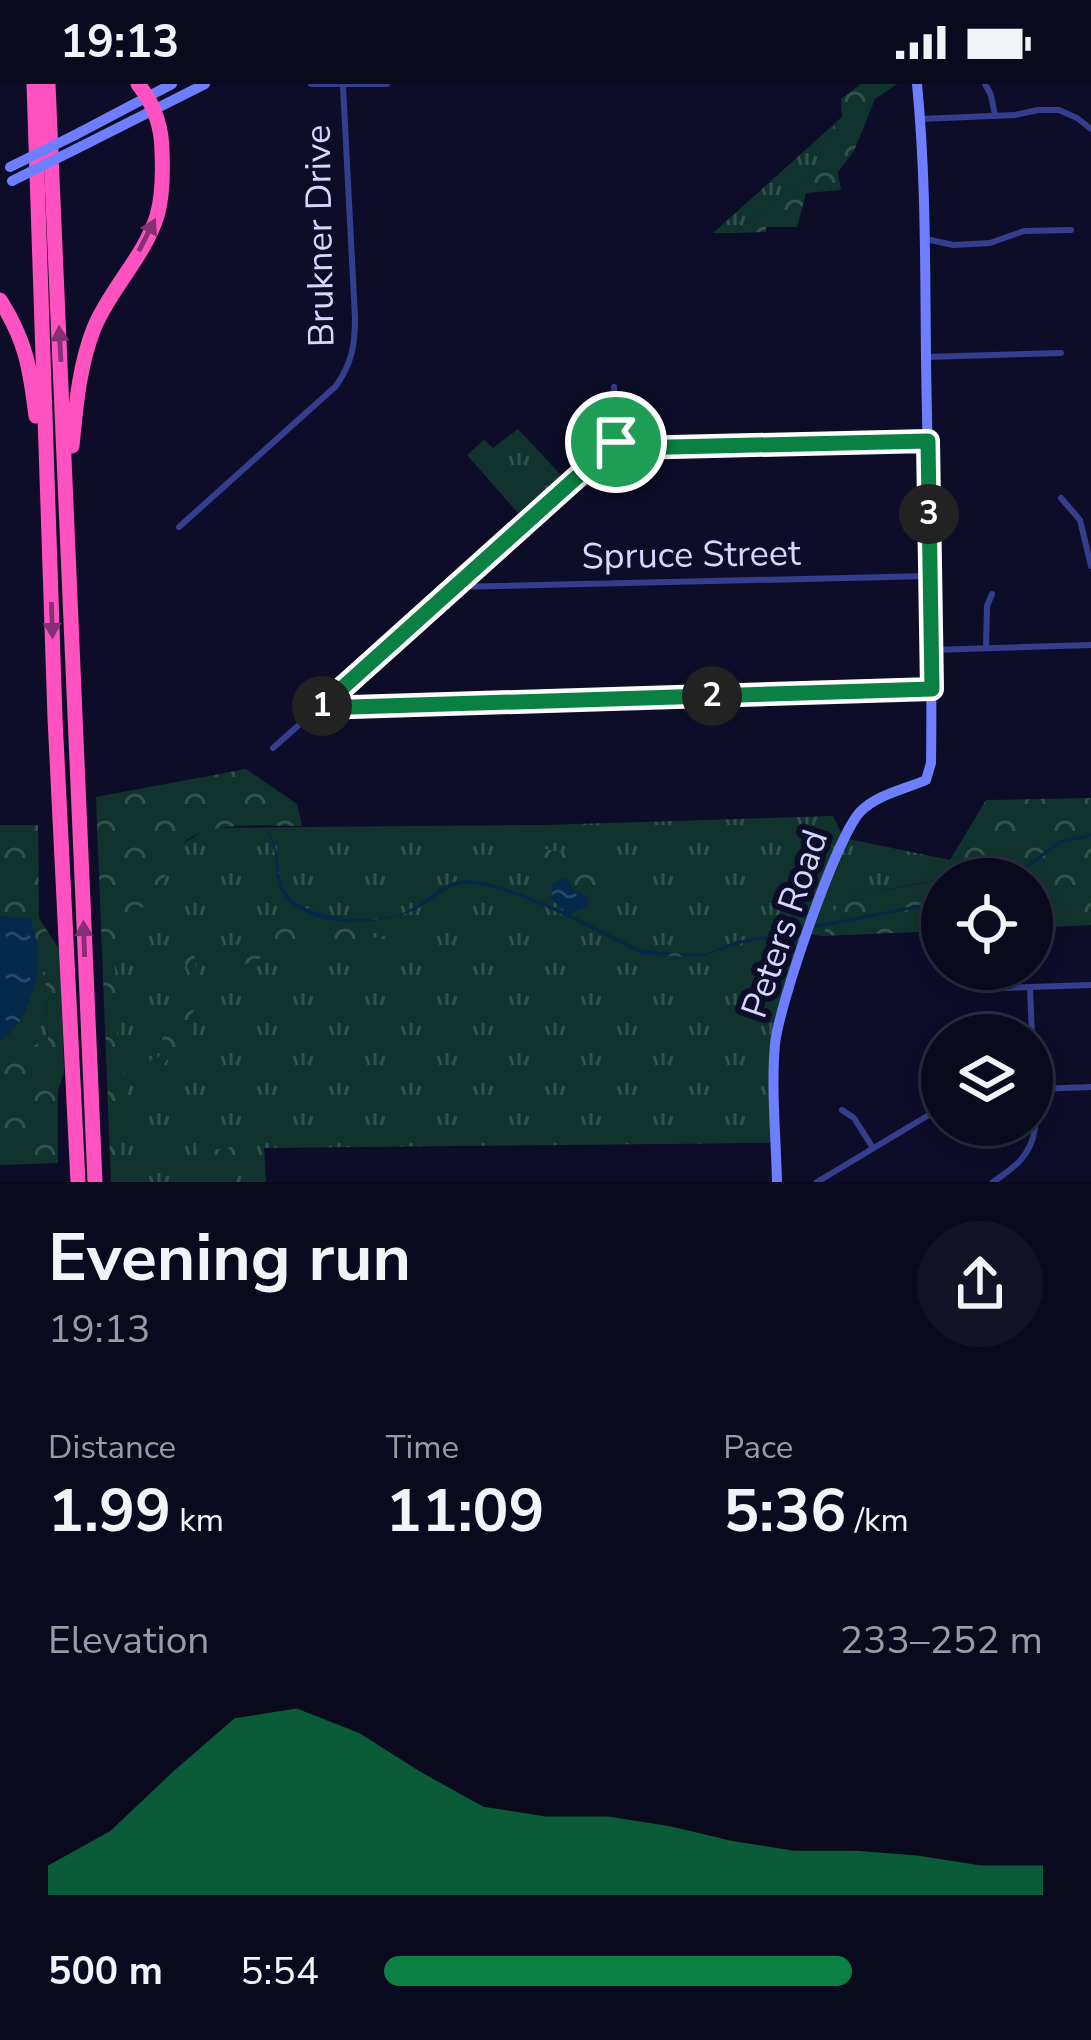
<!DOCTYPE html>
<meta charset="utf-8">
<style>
body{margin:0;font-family:"Nunito Sans",sans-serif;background:#131328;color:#f1f3f6;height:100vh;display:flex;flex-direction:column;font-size:45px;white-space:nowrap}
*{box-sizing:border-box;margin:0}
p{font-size:39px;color:#999aa4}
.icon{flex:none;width:66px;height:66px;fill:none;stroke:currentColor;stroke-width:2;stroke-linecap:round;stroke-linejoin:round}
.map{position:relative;height:1098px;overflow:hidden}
.details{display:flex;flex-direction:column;background:#0a0a1f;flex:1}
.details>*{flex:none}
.tools{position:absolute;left:921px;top:774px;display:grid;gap:24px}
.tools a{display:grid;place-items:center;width:132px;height:132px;border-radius:50%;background:#0a0a1f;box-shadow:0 6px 18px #0003,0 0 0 3px #2a2b3d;font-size:60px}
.pin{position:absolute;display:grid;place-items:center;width:102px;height:102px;color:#fff;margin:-51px;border:6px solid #fff;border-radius:50%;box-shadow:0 3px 12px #0007}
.km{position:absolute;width:60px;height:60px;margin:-30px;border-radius:50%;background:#222;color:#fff;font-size:33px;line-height:60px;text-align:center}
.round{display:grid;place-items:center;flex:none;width:126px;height:126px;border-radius:63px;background:#131328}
.head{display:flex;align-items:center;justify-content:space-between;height:204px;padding:0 48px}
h1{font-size:66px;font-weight:700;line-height:90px}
.stats{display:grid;grid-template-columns:repeat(3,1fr);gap:18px;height:204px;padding:12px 48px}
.stats div{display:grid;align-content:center}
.stats b{font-size:60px;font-weight:700}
.stats small{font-size:33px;font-weight:400}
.stats p{font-size:33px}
.chart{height:336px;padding:24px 48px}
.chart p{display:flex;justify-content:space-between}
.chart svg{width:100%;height:216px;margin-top:12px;fill:#0b8043;opacity:.7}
ul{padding:0 48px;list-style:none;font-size:39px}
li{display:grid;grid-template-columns:192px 144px 1fr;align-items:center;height:90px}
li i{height:30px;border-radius:15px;background:#0b8043}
.status{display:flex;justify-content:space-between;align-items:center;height:84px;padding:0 60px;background:#0a0a1f;direction:ltr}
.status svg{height:33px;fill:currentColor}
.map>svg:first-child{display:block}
</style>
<div class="status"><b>19:13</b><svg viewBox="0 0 49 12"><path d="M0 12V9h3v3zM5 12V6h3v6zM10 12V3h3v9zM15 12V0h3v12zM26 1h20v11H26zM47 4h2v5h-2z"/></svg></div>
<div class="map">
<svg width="1091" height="1098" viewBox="0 0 1091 1098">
<defs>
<pattern id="grass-tufts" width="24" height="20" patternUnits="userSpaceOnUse" patternTransform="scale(3)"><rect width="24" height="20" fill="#10342d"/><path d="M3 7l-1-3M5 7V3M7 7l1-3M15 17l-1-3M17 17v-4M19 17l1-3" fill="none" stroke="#32514c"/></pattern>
<pattern id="forest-crowns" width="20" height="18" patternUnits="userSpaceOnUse" patternTransform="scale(3)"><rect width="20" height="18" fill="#10342d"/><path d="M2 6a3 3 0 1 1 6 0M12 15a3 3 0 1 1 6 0" fill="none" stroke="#32514c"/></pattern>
<pattern id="water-ripples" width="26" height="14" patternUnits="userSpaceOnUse" patternTransform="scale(3)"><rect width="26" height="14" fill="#05294b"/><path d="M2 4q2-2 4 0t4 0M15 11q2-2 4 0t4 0" fill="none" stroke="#294766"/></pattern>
</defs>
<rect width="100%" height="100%" fill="#0e0d29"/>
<g fill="url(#grass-tufts)">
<polygon points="842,33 825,56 814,86 734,149 713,149"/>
<polygon points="518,345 570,401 527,439 467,371 484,356 493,364"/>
<polygon points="833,732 844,754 950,776 950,794 843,813 822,852 808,850 776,958 776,1059 264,1064 266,1098 115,1098 110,856 136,787 209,744 543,741"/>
<path d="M45 887 48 957 0 974V956C23 944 30 912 37 888Z"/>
</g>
<g fill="url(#forest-crowns)">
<polygon points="861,0 897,0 875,15 854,67 838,88 841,106 806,109 797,143 766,143 766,148 734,149 814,86 825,56 842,33 841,15"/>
<path d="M246 685 297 720 302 742C268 743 209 735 182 760 169 773 167 795 156 810 140 831 123 830 114 858L118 976 127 992 128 1007 120 1029 122 1098H111L96 713Z"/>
<polygon points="1091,714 1091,841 1032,844 1032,795 946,795 950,794 950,776 986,716"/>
<polygon points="0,741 38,741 39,834 60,867 64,988 58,1007 58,1079 0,1081 0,974 48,956 45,888 37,888 38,864 4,832 0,834"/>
<path d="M502 753H521L545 765 580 771 583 781C597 789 610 790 614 809L607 816 593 813 588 806 576 804C566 788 562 795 548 798L542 794 534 773 500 762Z"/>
<polygon points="942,796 942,847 822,852 842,813"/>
<path d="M295 815 328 834 358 841 368 852 397 858 398 867 392 870C373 864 360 877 343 875L339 868 328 869 318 864 305 871 302 864 291 862 233 885 228 880 230 863 262 854Z"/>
<polygon points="201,836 203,857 194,873 198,891 188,968 174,976 167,976 159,989 150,990 151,976 159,973 163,950 182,934 189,907 190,889 185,879 188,844"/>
<path d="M237 1056 250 1061 236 1084 234 1098H221C211 1086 194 1074 196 1057 199 1058 201 1060 204 1062 211 1067 223 1065 231 1063Z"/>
</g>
<g fill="url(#water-ripples)">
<path d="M262 743C289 762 267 803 300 821 327 836 383 841 409 826 425 818 440 801 457 797 482 792 540 817 564 827 555 814 548 823 552 800L563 794 568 796 574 807 589 812 587 823 572 828 571 831 640 865 675 869H707L736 857 783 849 805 841 801 850 788 849 778 854 743 859 701 873 644 871C601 851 508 797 463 800 447 801 435 815 422 822 391 841 328 845 297 824 261 800 289 770 262 743Z"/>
<path d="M4 832 31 835C33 845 37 855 38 865 40 894 27 942 0 956V834Z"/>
</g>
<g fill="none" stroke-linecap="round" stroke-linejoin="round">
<g stroke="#05294b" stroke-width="3">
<polyline points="1010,795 1060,758 1091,751"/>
<polyline points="813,843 942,818"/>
</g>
<g stroke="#343e8d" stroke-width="6">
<polyline points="311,0 387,0"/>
<polyline points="985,0 991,11 995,31"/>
<polyline points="920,35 1015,31 1038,26 1059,26 1077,34 1091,45"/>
<polyline points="926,155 953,161 990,159 1024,147 1071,146"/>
<polyline points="926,273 1061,269"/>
<polyline points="616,359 631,364 925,357"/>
<polyline points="1061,414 1080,436 1091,482"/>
<path d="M179 443 336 302C352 279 355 261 355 234L343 2"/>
<polyline points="454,503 930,492"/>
<polyline points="986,563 987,522 992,510"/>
<polyline points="933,566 1091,561"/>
<polyline points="320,624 931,605"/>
<polyline points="273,664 616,359 614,303"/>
<polyline points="1030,904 1032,951"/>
<polyline points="977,905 1090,901"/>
<polyline points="1036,1005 1091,1003"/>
<polyline points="842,1026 854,1034 873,1064"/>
<polyline points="817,1098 942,1023"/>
<path d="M993 1098C1015 1083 1031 1072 1035 1044L1032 952"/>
</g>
<g stroke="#6d7fff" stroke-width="10">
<polyline points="75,51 172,0"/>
<polyline points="76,65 205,0"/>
<path d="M777 1098C776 1053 771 1005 775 960 779 921 836 754 860 728 876 711 905 705 926 696L931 679C933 545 928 410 926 275 925 183 926 92 917 0"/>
</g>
<g stroke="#ff51bf" stroke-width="15">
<polyline points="34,0 55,634 78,1098"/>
<polyline points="48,0 95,1098"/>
<path d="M0 216C26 257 30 284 36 332"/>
<path d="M72 362C76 323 79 282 94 244 110 205 144 173 157 132 163 111 163 90 162 68 162 43 154 20 138 0"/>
</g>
<g stroke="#6d7fff" stroke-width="10">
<polyline points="10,83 75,51"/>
<polyline points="12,97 76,65"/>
</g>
</g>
<defs><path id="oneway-solid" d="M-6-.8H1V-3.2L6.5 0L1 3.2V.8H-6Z" transform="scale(3)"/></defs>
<g fill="#862f74">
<use href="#oneway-solid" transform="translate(147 151) rotate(-63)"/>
<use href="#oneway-solid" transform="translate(60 260) rotate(-93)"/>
<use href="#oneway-solid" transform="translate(52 536) rotate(88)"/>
<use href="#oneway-solid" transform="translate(84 855) rotate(-92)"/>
</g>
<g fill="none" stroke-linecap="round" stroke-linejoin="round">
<defs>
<polygon id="route" points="928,357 932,605 320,624 616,358 631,364"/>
</defs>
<use href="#route" stroke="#fff" stroke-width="24"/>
<use href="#route" stroke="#0b8043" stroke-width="15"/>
</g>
<g text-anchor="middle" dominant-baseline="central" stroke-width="12" stroke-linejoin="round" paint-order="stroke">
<g font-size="36" fill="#d6d7ff" stroke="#0e0d29">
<text transform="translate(320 152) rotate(-91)">Brukner Drive</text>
<text transform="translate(691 471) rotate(-1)">Spruce Street</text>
<text transform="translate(785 840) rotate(-71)">Peters Road</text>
</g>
</g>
</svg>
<div class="tools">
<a><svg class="icon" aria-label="locate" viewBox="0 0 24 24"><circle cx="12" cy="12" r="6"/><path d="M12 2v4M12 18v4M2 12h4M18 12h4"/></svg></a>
<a><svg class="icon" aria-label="layers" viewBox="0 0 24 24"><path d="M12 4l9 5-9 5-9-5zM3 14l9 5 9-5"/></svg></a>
</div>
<div class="pin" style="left:616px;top:358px;background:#1e9e55"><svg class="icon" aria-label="arrive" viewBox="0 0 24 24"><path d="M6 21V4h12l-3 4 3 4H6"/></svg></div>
<b class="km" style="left:322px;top:622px">1</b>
<b class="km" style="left:712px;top:612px">2</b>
<b class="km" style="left:929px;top:430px">3</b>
</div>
<section class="details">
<div class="head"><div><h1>Evening run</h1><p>19:13</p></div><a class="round"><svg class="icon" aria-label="share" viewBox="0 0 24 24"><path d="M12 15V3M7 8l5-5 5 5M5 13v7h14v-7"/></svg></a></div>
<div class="stats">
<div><p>Distance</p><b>1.99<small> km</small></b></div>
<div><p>Time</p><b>11:09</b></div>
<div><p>Pace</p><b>5:36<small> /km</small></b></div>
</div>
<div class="chart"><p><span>Elevation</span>233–252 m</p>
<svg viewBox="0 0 160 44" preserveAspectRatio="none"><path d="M0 44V38L10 31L20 19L30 8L40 6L50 11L60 19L70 26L80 28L90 28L100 30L110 33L120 35L130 35L140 36L150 38L160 38V44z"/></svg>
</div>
<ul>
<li><b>500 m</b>5:54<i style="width:71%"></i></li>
</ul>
</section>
